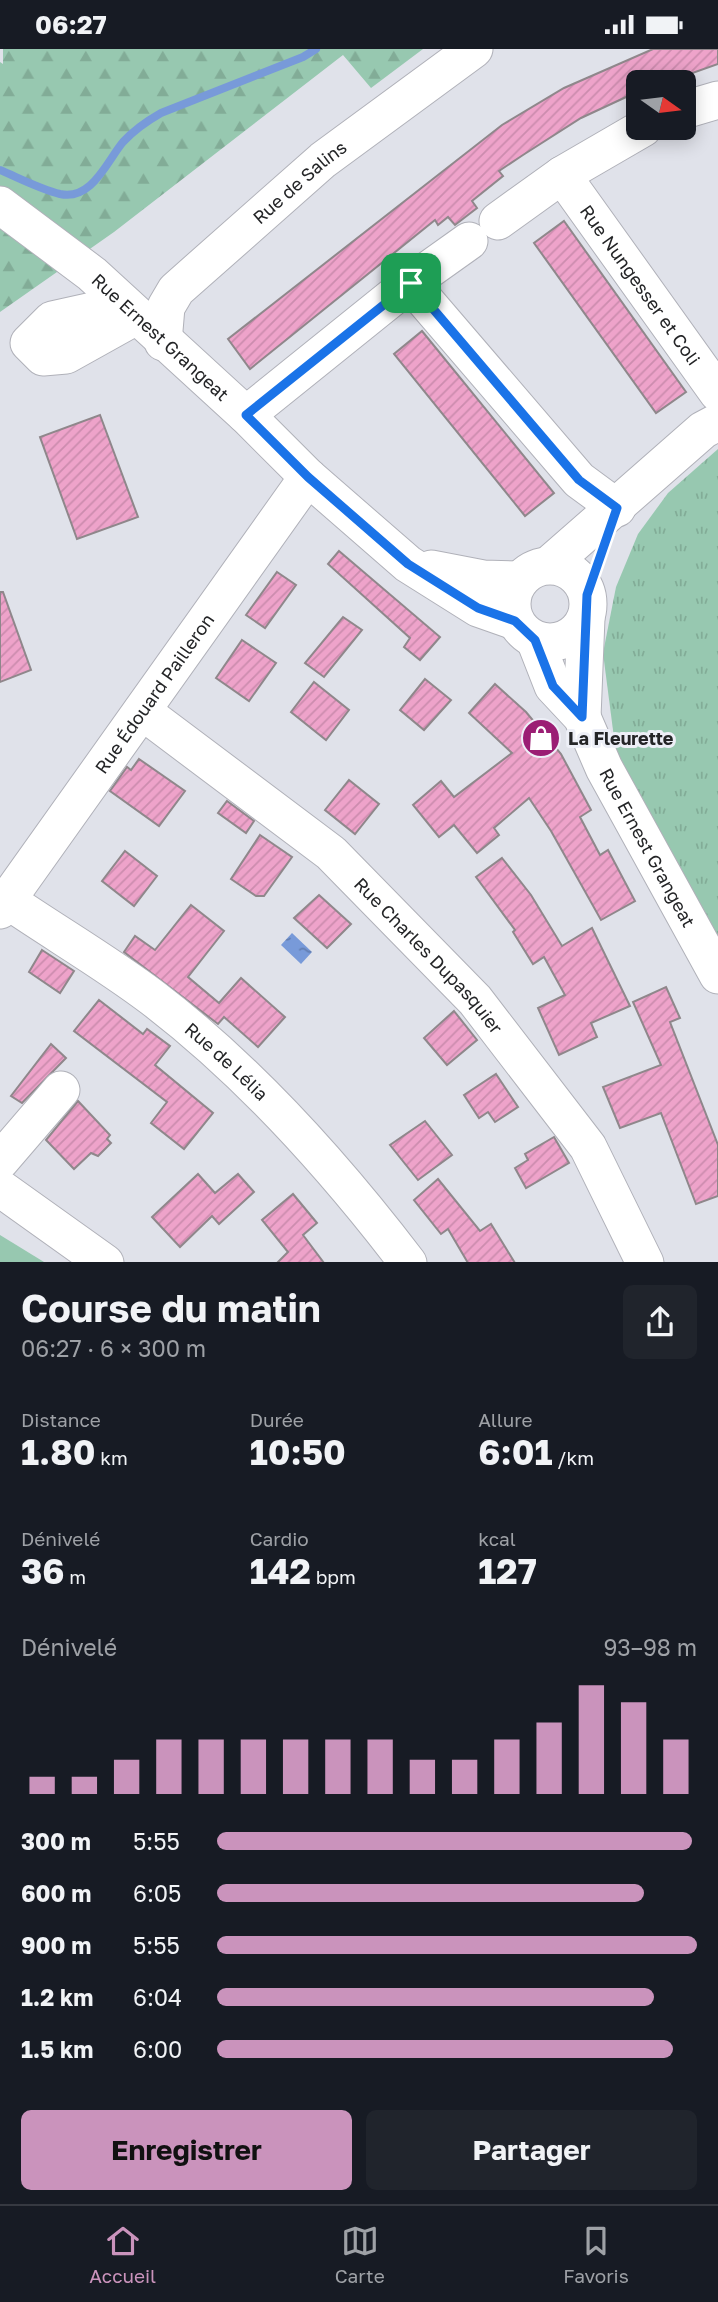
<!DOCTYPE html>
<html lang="fr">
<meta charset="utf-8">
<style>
body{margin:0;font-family:"Golos Text",sans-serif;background:#20242c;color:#f1f3f6;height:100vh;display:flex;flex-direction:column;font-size:26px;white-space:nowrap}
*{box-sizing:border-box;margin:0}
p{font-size:23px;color:#9ea1a6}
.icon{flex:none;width:38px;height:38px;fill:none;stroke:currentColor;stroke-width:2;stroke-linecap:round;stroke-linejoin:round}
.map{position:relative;height:1213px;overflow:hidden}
.sheet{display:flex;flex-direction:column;background:#171b24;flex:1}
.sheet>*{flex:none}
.needle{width:46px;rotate:104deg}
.fabs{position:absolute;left:626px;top:21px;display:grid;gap:14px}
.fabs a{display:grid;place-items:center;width:70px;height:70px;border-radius:10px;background:#171b24;box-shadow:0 4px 18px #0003;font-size:35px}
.pin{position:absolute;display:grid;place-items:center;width:60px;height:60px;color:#fff;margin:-30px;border-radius:14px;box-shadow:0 4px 10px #0006}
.round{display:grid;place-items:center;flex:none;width:74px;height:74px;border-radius:10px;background:#20242c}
.head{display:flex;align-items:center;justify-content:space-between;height:119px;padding:0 21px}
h1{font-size:38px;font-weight:700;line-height:52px}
.stats{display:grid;grid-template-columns:repeat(3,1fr);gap:10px;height:119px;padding:7px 21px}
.stats div{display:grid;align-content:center}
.stats b{font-size:35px;font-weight:700}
.stats small{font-size:19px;font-weight:400}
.stats p{font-size:19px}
.chart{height:196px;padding:14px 21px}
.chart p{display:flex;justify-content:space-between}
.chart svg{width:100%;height:126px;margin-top:7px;stroke:#ca93bc;stroke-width:6}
.action{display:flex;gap:14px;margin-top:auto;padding:14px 21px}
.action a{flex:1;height:80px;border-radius:10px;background:#ca93bc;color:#111;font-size:28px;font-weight:700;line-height:80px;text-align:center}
.action a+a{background:#20242c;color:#f1f3f6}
ul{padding:0 21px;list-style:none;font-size:23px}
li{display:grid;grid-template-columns:112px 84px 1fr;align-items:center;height:52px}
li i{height:18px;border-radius:9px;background:#ca93bc}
.status{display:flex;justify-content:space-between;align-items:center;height:49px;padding:0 35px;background:#171b24;direction:ltr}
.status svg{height:19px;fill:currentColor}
.menu{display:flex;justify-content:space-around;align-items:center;height:98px;border-top:2px solid #363941;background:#171b24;font-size:19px;color:#9ea1a6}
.menu a{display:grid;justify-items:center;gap:4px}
.menu .active{color:#ca93bc}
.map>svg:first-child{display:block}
</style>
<div class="status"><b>06:27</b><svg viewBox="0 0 49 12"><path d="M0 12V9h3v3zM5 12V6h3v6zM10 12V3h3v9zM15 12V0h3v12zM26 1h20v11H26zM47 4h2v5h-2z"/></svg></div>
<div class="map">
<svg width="718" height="1214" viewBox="0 0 718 1214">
<defs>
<pattern id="forest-firs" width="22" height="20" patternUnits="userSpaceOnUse" patternTransform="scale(1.75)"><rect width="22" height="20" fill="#97c8b0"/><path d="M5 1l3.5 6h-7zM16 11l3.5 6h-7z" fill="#82ac97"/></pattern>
<pattern id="park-tufts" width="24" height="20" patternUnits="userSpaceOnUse" patternTransform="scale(1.75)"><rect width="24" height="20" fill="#97c8b0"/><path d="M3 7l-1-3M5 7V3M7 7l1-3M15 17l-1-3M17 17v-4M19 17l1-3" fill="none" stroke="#82ac97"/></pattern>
<pattern id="water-ripples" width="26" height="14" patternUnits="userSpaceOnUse" patternTransform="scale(1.75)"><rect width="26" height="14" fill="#789ad9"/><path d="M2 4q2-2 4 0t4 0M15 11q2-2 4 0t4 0" fill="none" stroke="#627db0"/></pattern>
<pattern id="building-hatch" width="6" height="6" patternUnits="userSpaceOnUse" patternTransform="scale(1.75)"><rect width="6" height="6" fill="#eea3ca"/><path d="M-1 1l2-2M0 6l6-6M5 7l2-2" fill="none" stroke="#cc8cae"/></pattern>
</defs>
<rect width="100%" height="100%" fill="#e0e2ea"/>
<polygon fill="#97c8b0" points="0,1186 44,1213 0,1213"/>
<polygon fill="url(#forest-firs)" points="3,0 423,0 371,39 343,6 114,183 0,263 0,13 3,15"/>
<polygon fill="url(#park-tufts)" points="718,400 718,909 617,712 603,604 616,538 638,485 668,444"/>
<polygon fill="url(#water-ripples)" points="292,884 312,903 301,915 281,896"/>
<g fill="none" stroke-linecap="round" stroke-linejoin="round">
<path stroke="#789ad9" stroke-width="8" d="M0 121C19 129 40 140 60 145 92 152 107 112 123 93 134 81 147 72 161 64L303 8 316 0"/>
</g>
<g fill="url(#building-hatch)" stroke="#8f878b" stroke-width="2">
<polygon points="653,0 718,0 718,15 681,28 684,33 639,33 639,42 581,69 523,106 499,122 503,127 472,152 477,159 455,176 448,168 438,176 435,171 250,320 228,290 502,76 564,39"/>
<polygon points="564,172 686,343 656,364 534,194"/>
<polygon points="422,282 554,444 525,467 394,305"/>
<polygon points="100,366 138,468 77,490 40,388"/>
<polygon points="339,502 440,588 420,611 404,598 410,589 328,515"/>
<polygon points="277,523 296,536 265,579 246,566"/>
<polygon points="0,543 3,543 31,621 0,633"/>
<polygon points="343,568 362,581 324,628 305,614"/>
<polygon points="242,591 276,614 249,652 216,629"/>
<polygon points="425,630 451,651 424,681 400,661"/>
<polygon points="314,633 349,661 326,691 291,663"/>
<polygon points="495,635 526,663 561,705 591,761 580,768 600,806 608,801 635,852 601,871 551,782 529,749 494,779 499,786 477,804 454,776 439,788 413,756 441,732 454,748 512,704 469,664"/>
<polygon points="139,710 185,742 159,777 110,742 127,718 131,721"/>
<polygon points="349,731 379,755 355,785 325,761"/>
<polygon points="227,752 254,772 246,784 218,764"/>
<polygon points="260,786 292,808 264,847 256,847 231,830"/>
<polygon points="125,802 157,827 134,857 102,832"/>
<polygon points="502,809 531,846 562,897 592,879 630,957 591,974 597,988 559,1006 538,959 565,946 544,908 533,915 513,883 515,881 476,828"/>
<polygon points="319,846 351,875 327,899 294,869"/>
<polygon points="191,856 224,882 188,928 219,954 241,929 285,968 258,998 224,968 218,975 124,903 135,887 155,901"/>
<polygon points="42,901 74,922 60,944 29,923"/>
<polygon points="666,938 680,969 670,973 718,1096 718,1147 696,1155 661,1064 620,1079 603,1038 661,1016 633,953"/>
<polygon points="99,951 143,985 147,980 170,997 155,1016 213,1064 184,1100 151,1074 167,1053 74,982"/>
<polygon points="454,962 477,991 447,1016 424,989"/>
<polygon points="51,995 66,1009 22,1054 11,1047"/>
<polygon points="496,1025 518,1058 495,1073 488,1063 479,1069 464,1046"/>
<polygon points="78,1052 110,1086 107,1090 111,1094 98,1107 91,1104 74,1120 46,1091"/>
<polygon points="425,1072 452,1106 418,1131 390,1096"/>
<polygon points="554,1088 569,1114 526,1139 515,1119 528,1111 525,1105"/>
<polygon points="198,1125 215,1144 238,1125 254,1143 219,1175 212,1167 180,1198 152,1168"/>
<polygon points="438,1130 480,1182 491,1175 515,1214 468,1214 448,1180 441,1185 414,1151"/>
<polygon points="293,1145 317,1174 303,1186 324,1214 277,1214 288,1203 262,1171"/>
</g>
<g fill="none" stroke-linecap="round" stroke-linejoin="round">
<defs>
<g id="minor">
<polyline points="684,61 718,51"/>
<path id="s1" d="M562 126 718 344"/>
<path id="s2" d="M0 156 92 225 246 366 308 428 408 515 478 559 515 572"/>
<polyline points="498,172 562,126 643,79"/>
<polyline points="410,234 469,192"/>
<polygon points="97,261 136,267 66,306 43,308 29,294 52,271"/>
<path id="s3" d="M163 293 166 258 176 241 323 111 474 0"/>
<polyline points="246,366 410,234 579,431 617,459"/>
<polyline points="549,516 703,381 718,373"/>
<circle cx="550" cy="555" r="38"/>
<polyline points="431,520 483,530 520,531"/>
<path id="s4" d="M535 591 553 637 582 668 604 719 718 926"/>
<path id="s5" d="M142 662 331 804 475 951 588 1098 645 1214"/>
<polyline points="582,668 586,569"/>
<path id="s6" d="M7 851C55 884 107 914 153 949 250 1023 334 1117 408 1214"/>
<path id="s7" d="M0 861 308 428"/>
<polyline points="0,1112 61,1041"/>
<polyline points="0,1139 105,1214"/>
</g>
</defs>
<use href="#minor" stroke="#b0b1b9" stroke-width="39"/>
<use href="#minor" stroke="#fff" stroke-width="37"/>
</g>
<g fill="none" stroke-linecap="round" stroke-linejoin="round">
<defs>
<polygon id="route" points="411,234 579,431 617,459 587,546 582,668 553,637 535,591 515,572 478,559 408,515 308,428 246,366"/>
</defs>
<use href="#route" stroke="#fff" stroke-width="14"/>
<use href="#route" stroke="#1a73e8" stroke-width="9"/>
</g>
<defs>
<symbol id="shop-disc" viewBox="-11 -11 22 22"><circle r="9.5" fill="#9b1e74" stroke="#edeff7"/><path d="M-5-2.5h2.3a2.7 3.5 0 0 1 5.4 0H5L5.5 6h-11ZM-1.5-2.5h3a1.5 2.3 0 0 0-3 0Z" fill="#fff"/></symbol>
</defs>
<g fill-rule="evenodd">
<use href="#shop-disc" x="519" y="667" width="44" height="44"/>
</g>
<g text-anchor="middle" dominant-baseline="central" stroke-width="6" stroke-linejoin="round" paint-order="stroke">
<g font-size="18" fill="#242527" stroke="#edeff7">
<text stroke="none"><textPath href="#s3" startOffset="219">Rue de Salins</textPath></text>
<text stroke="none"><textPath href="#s1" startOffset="135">Rue Nungesser et Coli</textPath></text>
<text stroke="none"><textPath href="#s2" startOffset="208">Rue Ernest Grangeat</textPath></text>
<text stroke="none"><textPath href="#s7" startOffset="266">Rue Édouard Pailleron</textPath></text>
<text stroke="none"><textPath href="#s4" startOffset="238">Rue Ernest Grangeat</textPath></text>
<text stroke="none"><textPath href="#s5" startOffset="378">Rue Charles Dupasquier</textPath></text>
<text stroke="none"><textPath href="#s6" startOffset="273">Rue de Lélia</textPath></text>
</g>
<g font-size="18" font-weight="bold" fill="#242527" stroke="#edeff7" text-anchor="start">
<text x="568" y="689">La Fleurette</text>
</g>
</g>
</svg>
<div class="fabs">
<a><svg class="needle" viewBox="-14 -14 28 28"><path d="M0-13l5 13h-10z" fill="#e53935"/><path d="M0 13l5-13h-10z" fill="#9ea1a6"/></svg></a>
</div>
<div class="pin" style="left:411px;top:234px;background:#1e9e55"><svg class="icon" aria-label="arrive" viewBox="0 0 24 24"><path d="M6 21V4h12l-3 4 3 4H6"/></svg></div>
</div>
<section class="sheet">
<div class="head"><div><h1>Course du matin</h1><p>06:27 · 6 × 300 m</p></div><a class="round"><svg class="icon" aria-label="share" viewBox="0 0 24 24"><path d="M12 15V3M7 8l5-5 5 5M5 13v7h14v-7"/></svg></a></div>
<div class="stats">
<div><p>Distance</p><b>1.80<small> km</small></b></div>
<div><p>Durée</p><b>10:50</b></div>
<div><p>Allure</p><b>6:01<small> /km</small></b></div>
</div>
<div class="stats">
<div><p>Dénivelé</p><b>36<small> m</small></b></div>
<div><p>Cardio</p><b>142<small> bpm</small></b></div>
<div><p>kcal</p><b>127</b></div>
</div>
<div class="chart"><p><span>Dénivelé</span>93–98 m</p>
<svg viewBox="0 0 160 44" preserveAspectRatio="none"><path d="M5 44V38M15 44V38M25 44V32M35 44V25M45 44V25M55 44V25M65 44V25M75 44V25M85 44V25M95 44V32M105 44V32M115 44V25M125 44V19M135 44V6M145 44V12M155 44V25"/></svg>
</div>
<ul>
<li><b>300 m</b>5:55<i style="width:99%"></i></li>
<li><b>600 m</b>6:05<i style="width:89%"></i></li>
<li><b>900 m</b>5:55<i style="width:100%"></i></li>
<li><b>1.2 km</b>6:04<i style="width:91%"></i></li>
<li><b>1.5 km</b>6:00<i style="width:95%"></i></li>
</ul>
<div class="action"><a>Enregistrer</a><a>Partager</a></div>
</section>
<nav class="menu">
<a class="active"><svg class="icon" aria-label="home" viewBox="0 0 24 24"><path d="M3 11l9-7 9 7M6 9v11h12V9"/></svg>Accueil</a>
<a><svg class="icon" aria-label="map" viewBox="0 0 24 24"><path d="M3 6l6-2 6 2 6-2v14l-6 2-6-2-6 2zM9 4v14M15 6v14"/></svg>Carte</a>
<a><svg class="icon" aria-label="saved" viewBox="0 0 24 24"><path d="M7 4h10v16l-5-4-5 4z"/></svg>Favoris</a>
</nav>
